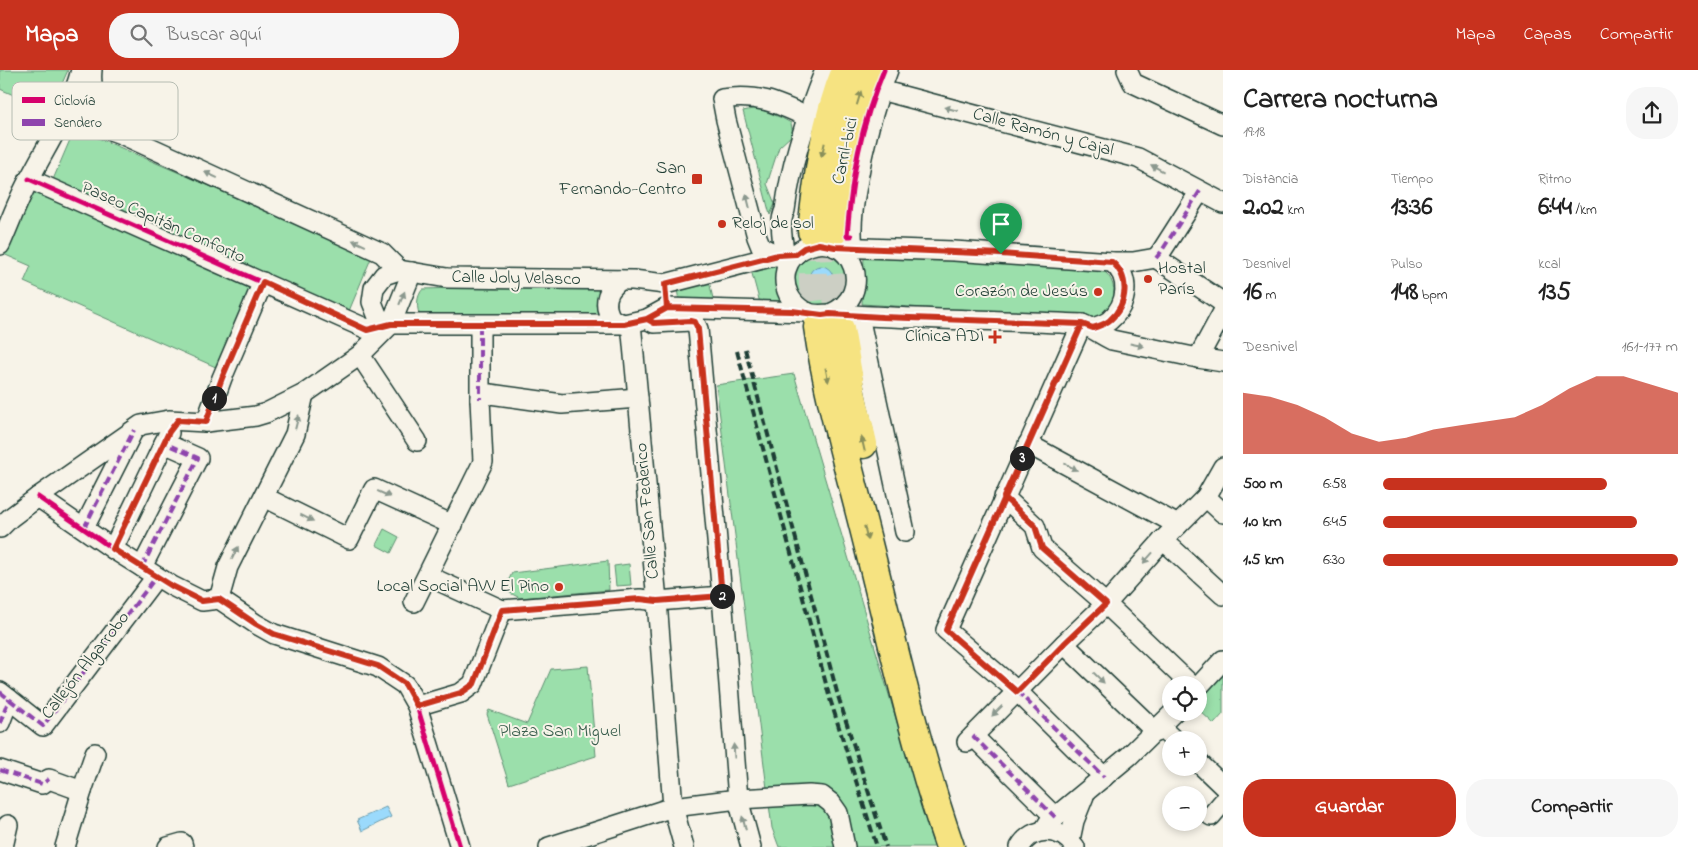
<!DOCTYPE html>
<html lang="es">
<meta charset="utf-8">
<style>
body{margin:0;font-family:"Indie Flower",sans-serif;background:#f6f6f6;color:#222;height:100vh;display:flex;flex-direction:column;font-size:19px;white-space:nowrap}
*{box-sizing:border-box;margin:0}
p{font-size:16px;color:#767676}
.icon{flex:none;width:28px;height:28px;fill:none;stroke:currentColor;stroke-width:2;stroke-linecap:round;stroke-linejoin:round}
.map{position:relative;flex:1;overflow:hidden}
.sheet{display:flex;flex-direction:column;background:#fff;width:475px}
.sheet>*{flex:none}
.tools{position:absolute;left:1162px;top:606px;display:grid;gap:10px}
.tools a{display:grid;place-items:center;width:45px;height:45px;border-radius:50%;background:#fff;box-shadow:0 2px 8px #0003;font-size:25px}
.pin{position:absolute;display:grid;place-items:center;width:42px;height:42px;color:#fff;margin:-51px -21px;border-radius:50% 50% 50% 0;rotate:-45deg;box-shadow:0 0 5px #0007}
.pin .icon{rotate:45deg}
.km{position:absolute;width:25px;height:25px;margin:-12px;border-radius:50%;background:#222;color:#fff;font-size:14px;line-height:25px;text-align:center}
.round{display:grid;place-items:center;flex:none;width:52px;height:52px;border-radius:20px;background:#f6f6f6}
.headline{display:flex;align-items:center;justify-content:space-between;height:85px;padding:0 20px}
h1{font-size:28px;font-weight:700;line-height:38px}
.stats{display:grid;grid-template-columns:repeat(3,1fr);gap:8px;height:85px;padding:5px 20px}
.stats div{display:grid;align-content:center}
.stats b{font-size:25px;font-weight:700}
.stats small{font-size:14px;font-weight:400}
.stats p{font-size:14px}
.chart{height:140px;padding:10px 20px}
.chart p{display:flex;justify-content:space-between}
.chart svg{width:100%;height:90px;margin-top:5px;fill:#c8321e;opacity:.7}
.action{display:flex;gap:10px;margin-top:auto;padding:10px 20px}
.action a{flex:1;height:58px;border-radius:20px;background:#c8321e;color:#fff;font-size:20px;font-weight:700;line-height:58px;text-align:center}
.action a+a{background:#f6f6f6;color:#222}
ul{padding:0 20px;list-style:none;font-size:16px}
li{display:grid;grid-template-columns:80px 60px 1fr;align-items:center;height:38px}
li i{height:12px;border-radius:6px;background:#c8321e}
header{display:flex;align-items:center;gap:30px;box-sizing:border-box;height:70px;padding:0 25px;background:#c8321e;color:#fff}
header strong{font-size:24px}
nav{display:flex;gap:28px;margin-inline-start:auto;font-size:18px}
.search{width:350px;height:45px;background:#f6f6f6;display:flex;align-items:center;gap:12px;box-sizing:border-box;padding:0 18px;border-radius:20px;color:#767676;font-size:19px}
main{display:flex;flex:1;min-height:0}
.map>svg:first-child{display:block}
</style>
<header>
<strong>Mapa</strong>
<div class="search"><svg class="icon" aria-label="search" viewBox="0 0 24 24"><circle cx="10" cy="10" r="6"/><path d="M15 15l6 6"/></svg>Buscar aquí</div>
<nav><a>Mapa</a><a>Capas</a><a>Compartir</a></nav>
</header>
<main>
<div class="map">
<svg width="1223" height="777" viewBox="0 0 1223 777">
<rect width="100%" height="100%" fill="#f7f3e8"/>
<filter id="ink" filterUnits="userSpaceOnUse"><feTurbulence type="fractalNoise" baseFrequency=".02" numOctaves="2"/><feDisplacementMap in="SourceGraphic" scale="10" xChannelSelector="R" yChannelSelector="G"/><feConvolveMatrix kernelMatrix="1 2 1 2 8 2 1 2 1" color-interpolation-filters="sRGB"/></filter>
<g filter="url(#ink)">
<g fill="#9bdfab" stroke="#5d8e70">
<polygon points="0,0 68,0 50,41 0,19"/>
<polygon points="757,38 782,48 791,53 793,64 779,77 767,114 775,134 770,145 743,41"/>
<polygon points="75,58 372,186 349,241 52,112"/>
<polygon points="31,115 254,215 218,298 24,212 31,196 1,183"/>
<circle cx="820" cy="209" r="26"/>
<path d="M864 187 1095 196C1099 198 1103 200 1106 203 1114 210 1117 227 1111 236 1108 241 1104 245 1100 249L862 234Z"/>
<polygon points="779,193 784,233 760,233 751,200"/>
<polygon points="709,211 714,233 679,231 677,219"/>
<path d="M597 214 602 218V247L421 248C416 239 416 226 423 219Z"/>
<polygon points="794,304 934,777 779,777 772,758 716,315"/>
<polygon points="384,459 399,467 391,483 376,475"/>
<polygon points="608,491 609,520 520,528 504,520 512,503"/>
<polygon points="629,494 631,515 616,516 614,496"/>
<polygon points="588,596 596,686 509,714 487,644 489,640 527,654 551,599"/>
<polygon points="1223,598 1223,644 1214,654 1199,640 1199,625"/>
</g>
<g fill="#9bdafc" stroke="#699bac">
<circle cx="821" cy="208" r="12"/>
<polygon points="386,737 391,747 362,761 357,750"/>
</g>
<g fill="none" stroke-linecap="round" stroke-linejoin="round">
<g stroke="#cccfc4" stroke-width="28" stroke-dasharray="28 14" stroke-linecap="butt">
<polyline points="812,161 813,215 818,257"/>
<polyline points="833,162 834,192 840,259"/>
</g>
<defs>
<g id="minor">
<path d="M92 0C89 28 103 43 120 63"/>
<polyline points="1127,0 1133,13 1223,55"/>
<polyline points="880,20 1138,88 1223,133"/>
<polyline points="65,43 121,64 382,183 399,200"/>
<polyline points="29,109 367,259 391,254 624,254 647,249 667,238 807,242"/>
<path d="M0 175C10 153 18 129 30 108 48 73 71 39 81 0"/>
<polyline points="835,177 954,181 1112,192 1133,192 1156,188"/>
<path d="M853 177C850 156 853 136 857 115 863 76 873 38 888 0"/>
<path d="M778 185 761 177 757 167 726 50 722 29C757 24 776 32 807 47"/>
<polyline points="1156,188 1219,230 1223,234"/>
<polyline points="1156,188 1161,182 1200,121"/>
<path d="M786 195C785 178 777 156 785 140 791 92 807 45 825 0"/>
<path d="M620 210C611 218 605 225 607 238 608 242 609 246 612 249 615 251 620 253 624 254"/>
<path d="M830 244C877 225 852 160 809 176 798 180 789 189 786 200 782 217 790 234 806 242 814 246 822 244 832 244 839 244 847 245 854 245 930 250 1006 250 1082 254 1093 258 1101 265 1112 270L1198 288 1223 292"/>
<polyline points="859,246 905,462"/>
<polyline points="647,249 654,253 691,251 695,253 698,259 722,526 738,729 751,777"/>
<polyline points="631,253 657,531 673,737 684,777"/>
<polyline points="391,254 378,247 372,232 374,218 384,205 399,200 447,208 633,210 665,214 778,185 796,184"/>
<polyline points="1082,254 946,560 1017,621 1104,707"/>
<path d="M1093 258C1098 256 1106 254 1110 250 1128 234 1131 207 1112 192"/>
<polyline points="360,285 417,371"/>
<polyline points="1198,288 1223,242"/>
<polyline points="480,329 490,324 562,334 638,328"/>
<polyline points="206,352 222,308 263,212"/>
<polyline points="1028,374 1178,455"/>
<polyline points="38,427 113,479 172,516 202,531 219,529 256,554 274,564 378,597 405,615 417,636 460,777"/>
<polyline points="264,427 349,469 374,419 453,455"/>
<polyline points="1004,427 1035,456 1042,478 1106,534 1191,615"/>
<polyline points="1206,427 1223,443"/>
<polyline points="0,458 10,448 38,427 141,355 169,350 206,352 256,346 266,343 304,324 360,285 391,254 412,202"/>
<polyline points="84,458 133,361"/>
<polyline points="1163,470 1223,525"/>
<polyline points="113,479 169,363"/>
<polyline points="142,497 198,388 164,373"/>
<polyline points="428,506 502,540 640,529 657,531 722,526"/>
<polyline points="219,529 228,497 295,364 304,324"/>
<polyline points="414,532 483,392 480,329 480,255"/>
<polyline points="1064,574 1156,662"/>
<polyline points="1199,616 1223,590"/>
<polyline points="0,622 43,656 156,507"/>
<polyline points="417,636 461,623 473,614 502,540"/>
<polyline points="0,653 9,629"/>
<polyline points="1160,657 1174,670"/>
<polyline points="973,666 1055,747"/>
<polyline points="967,672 1064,574 1106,534 1163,470 1206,427 1223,397"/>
<polyline points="1199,693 1223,716"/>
<polyline points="0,700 42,714 49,709 82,721"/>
<polyline points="1211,746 1223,732"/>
<polyline points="1044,760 1049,752 1129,686 1174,642"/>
<polyline points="1070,770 1074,751 1084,726"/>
<polyline points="3,777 8,755"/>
<polyline points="65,777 82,721 95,683"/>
<polyline points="168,777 182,773 183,777"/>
<polyline points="549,777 673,737 738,729 809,725 822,726 831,733 838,743 845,777"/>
<path d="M1020 777C1033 755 1061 757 1075 777"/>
</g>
<g id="highway">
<path d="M812 161C818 107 825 51 846 0"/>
<path d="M833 162C839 106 847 52 869 0"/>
<path d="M818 257C829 332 851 405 869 478 894 578 916 679 950 777"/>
<polyline points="840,259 851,322 863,374"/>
</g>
</defs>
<use href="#minor" stroke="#1f3d34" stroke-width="22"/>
<use href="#highway" stroke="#1f3d34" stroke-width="31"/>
<use href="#minor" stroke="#f7f3e8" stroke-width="19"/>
<use href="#highway" stroke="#f6e381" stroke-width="28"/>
<g stroke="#1f3d34" stroke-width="4" stroke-dasharray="8 4" stroke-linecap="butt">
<polyline points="745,279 838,626 886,777"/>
<polyline points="737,281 830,629 877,777"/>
</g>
<g stroke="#8e44ad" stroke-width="4" stroke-dasharray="8 4" stroke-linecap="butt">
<polyline points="1156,188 1161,182 1200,121"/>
<polyline points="480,255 480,329"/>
<polyline points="84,458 134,360"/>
<polyline points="113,479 169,362 177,350"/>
<polyline points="142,497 198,388 164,373"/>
<polyline points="1017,621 1104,707"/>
<polyline points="0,622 43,656 156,507"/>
<polyline points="0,653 9,629"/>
<polyline points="973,666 1055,747"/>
<polyline points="0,700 42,714 49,709"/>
</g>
<defs>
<g id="cycleway">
<polyline points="29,109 367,259 391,254 624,254 647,249 667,238 807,242"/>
<path d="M851 166H847C852 105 860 57 884 0"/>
<polyline points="38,427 113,479 172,516 202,531 219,529 256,554 274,564 378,597 405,615 417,636 460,777"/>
</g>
</defs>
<use href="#cycleway" stroke="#f7f3e8" stroke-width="8"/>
<use href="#cycleway" stroke="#d6006c" stroke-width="5"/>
</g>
<defs><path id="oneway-solid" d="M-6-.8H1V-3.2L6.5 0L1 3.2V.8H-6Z" transform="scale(1.25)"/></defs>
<g fill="#8a905a">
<use href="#oneway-solid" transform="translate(859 28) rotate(-73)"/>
<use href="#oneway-solid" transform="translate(823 80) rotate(103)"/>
<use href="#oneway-solid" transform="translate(827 305) rotate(78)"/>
<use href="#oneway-solid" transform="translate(863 374) rotate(-103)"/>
<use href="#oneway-solid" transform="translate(866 463) rotate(76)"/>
</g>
<g fill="#8b988e">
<use href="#oneway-solid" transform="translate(951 39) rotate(-165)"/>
<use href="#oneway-solid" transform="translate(1157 98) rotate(-152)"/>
<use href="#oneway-solid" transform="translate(211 105) rotate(-155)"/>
<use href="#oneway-solid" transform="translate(748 131) rotate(-104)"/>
<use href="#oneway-solid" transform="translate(359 173) rotate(-156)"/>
<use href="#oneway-solid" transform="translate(402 228) rotate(-68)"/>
<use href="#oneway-solid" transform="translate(1137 275) rotate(12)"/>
<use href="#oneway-solid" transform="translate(297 352) rotate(-76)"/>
<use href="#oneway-solid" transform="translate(1071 397) rotate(28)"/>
<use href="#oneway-solid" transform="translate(384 424) rotate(24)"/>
<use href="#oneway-solid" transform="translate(307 448) rotate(26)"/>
<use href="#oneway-solid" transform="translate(235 483) rotate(-63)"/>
<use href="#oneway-solid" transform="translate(1148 488) rotate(132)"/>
<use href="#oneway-solid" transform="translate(1099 608) rotate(44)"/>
<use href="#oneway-solid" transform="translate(997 641) rotate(135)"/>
<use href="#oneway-solid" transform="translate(734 681) rotate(-94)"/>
<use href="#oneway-solid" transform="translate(744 753) rotate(-105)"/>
</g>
</g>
<g fill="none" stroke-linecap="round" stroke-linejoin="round" filter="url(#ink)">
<defs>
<path id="route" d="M1001 184 835 177 819 174 804 178 796 184 778 185 665 214 667 238 647 249 624 254H391L367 260 263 212 222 308 206 352 178 350 169 362 113 479 172 516 202 531 219 529 256 554 274 564 378 596 405 614 417 636 461 623 474 614 502 540 640 529 657 531 722 526 698 259 695 252 691 251 654 253 647 249 667 238 792 241 822 245 830 244 882 247 1082 254 946 560 1017 622 1064 574 1106 534 1042 478 1035 456 1004 427 1082 254 1093 258C1098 256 1106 254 1110 250 1128 234 1130 207 1112 192L1001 184"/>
</defs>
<use href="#route" stroke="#fff" stroke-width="10"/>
<use href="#route" stroke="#c8321e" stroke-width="6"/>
</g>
<g fill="#c8321e" stroke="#f7f3e8" stroke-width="2">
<rect x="691" y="103" width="12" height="12" rx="2.5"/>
<circle cx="722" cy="154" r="5"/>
<circle cx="1148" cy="209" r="5"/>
<circle cx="1098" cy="222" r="5"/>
<path d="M992.5 259.5h5v5h5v5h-5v5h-5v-5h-5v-5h5z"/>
<circle cx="559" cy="517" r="5"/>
</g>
<g text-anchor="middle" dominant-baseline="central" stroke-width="4" stroke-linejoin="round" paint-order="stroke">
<g font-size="18" fill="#1f3d34" stroke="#f7f3e8">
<text transform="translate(1043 63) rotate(15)">Calle Ramón y Cajal</text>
<text transform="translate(846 81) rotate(-78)">Carril-bici</text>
<text transform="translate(163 153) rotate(24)">Paseo Capitán Conforto</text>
<text transform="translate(516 209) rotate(1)">Calle Joly Velasco</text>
<text transform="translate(648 441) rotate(-95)">Calle San Federico</text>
<text transform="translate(86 596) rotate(-52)">Callejón Algarrobo</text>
</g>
<g font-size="18" fill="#1f3d34" stroke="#f7f3e8" text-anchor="end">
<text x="686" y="99">San<tspan x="686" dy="21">Fernando-Centro</tspan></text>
<text x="732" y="154" text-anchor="start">Reloj de sol</text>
<text x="1158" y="199" text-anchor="start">Hostal<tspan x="1158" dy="21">París</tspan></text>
<text x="1088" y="222">Corazón de Jesús</text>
<text x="984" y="267">Clínica ADI</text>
<text x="549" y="517">Local Social AVV El Pino</text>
</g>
<g font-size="18" fill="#385d4c" stroke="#f7f3e8">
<text x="560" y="662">Plaza San Miguel</text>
</g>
</g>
<rect x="12" y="12" width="166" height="58" rx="8" fill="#f7f3e8" stroke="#b6bcb2" stroke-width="1"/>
<rect x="22" y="27" width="23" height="6" fill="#d6006c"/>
<rect x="22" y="49" width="23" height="7" fill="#8e44ad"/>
<g font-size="14" fill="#1f3d34">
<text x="54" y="35">Ciclovía</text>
<text x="54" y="57">Sendero</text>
</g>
</svg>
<div class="tools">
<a><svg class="icon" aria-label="locate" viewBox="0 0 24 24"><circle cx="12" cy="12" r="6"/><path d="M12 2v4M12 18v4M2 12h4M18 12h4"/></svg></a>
<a>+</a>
<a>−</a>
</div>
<div class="pin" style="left:1001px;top:184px;background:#1e9e55"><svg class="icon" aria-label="arrive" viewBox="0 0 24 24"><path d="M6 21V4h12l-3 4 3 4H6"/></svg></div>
<b class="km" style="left:214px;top:328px">1</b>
<b class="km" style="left:722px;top:526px">2</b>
<b class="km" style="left:1022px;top:388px">3</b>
</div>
<section class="sheet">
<div class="headline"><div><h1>Carrera nocturna</h1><p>19:18</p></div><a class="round"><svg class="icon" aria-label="share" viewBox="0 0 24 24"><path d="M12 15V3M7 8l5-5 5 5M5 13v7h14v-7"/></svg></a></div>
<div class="stats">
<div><p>Distancia</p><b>2.02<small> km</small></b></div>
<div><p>Tiempo</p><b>13:36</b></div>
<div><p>Ritmo</p><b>6:44<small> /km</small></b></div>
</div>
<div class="stats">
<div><p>Desnivel</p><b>16<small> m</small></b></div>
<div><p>Pulso</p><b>148<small> bpm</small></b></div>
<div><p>kcal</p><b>135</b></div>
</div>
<div class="chart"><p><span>Desnivel</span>161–177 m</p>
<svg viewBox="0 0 160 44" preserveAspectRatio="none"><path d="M0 44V14L10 16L20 20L30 26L40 34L50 38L60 36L70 32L80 30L90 28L100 26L110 20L120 12L130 6L140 6L150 10L160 14V44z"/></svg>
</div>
<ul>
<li><b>500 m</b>6:58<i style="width:76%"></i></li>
<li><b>1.0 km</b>6:45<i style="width:86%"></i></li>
<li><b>1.5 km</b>6:30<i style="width:100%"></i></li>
</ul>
<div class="action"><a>Guardar</a><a>Compartir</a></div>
</section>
</main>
